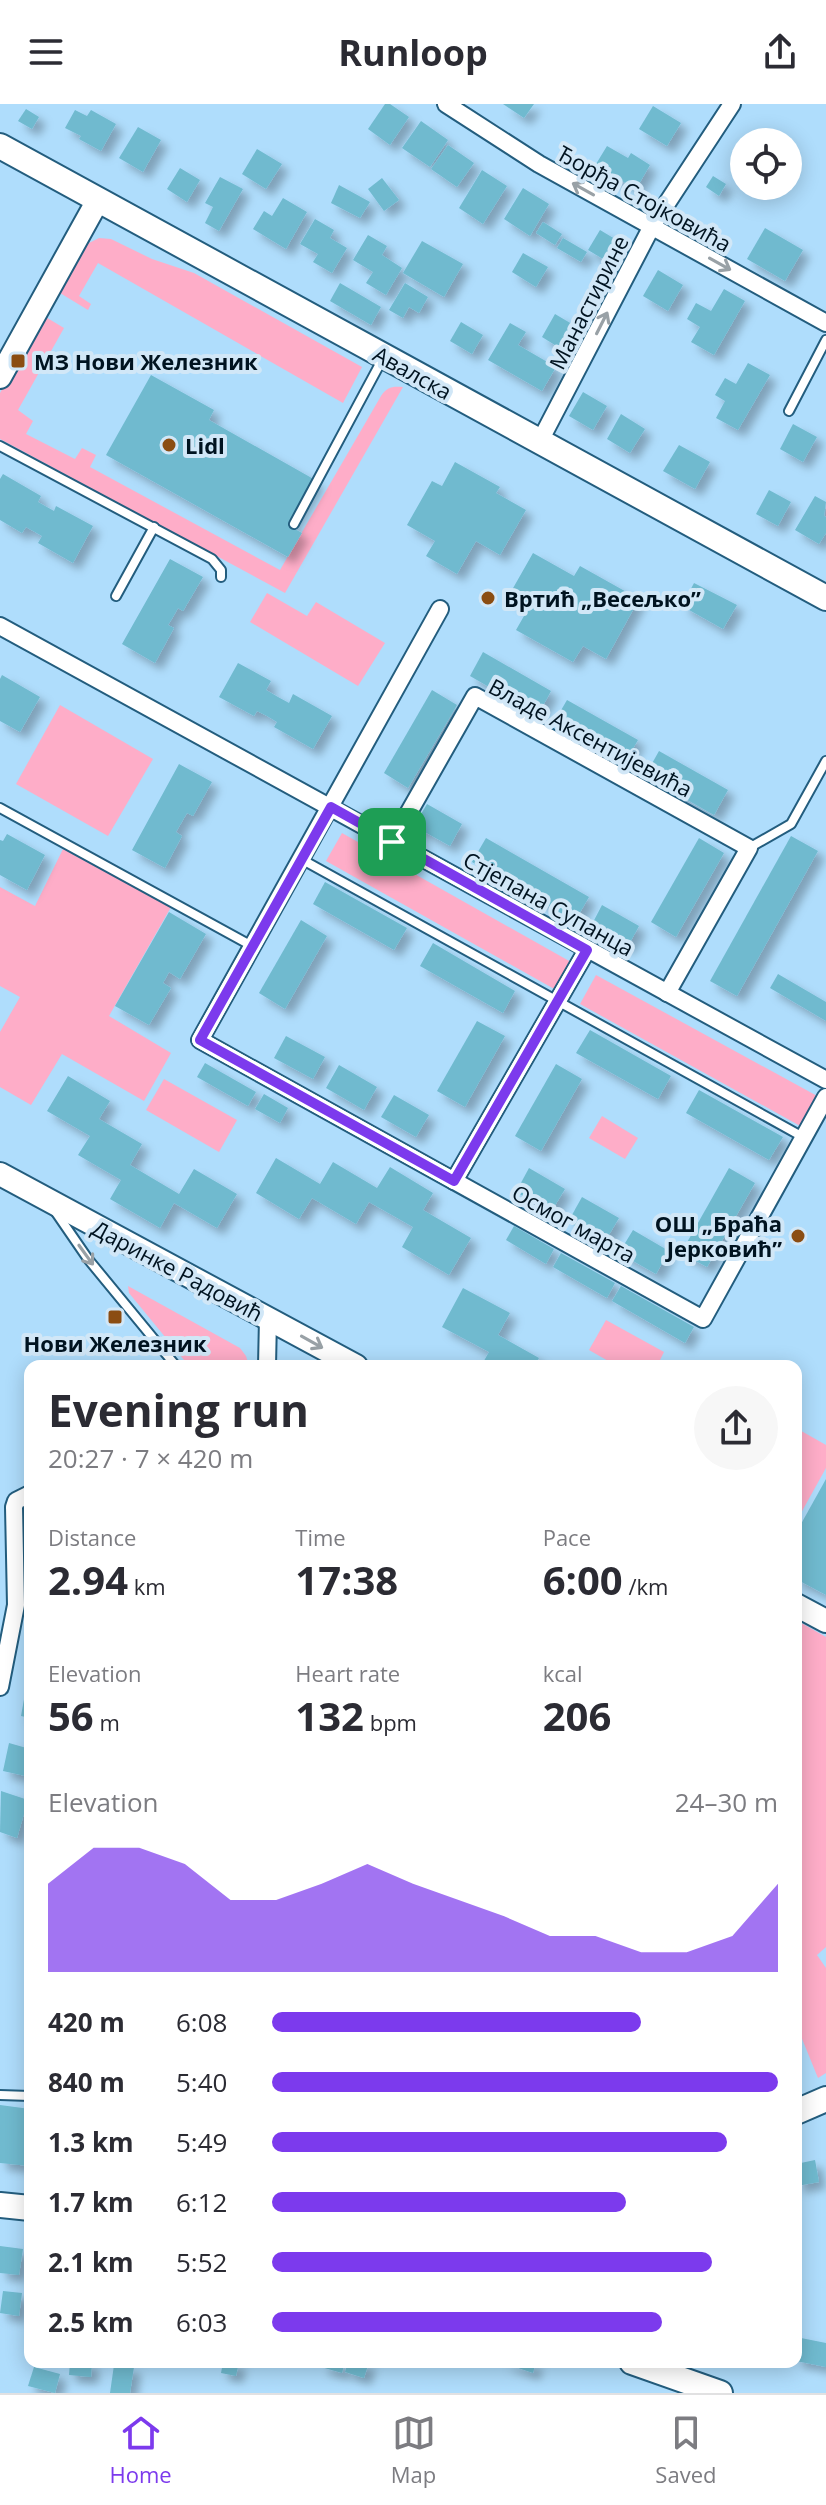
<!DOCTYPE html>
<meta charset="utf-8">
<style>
body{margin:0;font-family:"Open Sans",sans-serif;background:#f7f7f7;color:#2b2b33;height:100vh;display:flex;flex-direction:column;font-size:30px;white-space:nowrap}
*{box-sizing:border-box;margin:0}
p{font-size:26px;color:#7c7c81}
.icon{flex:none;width:44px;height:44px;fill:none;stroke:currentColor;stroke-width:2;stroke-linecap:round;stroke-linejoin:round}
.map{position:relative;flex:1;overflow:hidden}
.details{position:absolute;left:24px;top:1256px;width:778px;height:1008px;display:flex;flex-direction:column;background:#fff;border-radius:16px;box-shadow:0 4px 20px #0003}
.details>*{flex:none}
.tools{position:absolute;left:730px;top:24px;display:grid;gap:16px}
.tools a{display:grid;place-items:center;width:72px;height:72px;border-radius:50%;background:#fff;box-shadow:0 4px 20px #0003;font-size:40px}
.pin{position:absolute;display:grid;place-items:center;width:68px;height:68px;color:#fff;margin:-34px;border-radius:16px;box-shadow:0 4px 12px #0006}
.round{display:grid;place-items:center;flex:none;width:84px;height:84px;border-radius:42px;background:#f7f7f7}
.head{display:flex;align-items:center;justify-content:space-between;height:136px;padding:0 24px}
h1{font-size:44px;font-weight:700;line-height:60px}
.figures{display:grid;grid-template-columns:repeat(3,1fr);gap:12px;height:136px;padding:8px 24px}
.figures div{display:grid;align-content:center}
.figures b{font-size:40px;font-weight:700}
.figures small{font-size:22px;font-weight:400}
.figures p{font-size:22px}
.chart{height:224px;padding:16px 24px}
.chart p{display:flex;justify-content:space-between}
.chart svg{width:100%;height:144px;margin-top:8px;fill:#7c3aed;opacity:.7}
ul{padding:0 24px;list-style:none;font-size:26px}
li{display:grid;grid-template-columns:128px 96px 1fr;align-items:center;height:60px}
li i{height:20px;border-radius:10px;background:#7c3aed}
header{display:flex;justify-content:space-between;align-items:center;height:104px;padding:0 24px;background:#fff;font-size:36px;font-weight:700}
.dock{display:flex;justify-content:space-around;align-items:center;height:112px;border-top:2px solid #e1e1e2;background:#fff;font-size:22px;color:#7c7c81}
.dock a{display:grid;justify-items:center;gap:4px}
.dock .selected{color:#7c3aed}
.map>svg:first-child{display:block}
</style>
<header><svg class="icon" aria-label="menu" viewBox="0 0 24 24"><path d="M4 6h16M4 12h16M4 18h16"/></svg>Runloop<svg class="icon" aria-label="share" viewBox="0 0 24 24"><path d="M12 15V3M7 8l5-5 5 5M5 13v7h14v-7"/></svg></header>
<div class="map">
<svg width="826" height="2289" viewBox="0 0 826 2289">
<defs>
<filter id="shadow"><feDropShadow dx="7" dy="7" stdDeviation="4" flood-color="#0004"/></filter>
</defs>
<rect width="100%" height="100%" fill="#afddfc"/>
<g fill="#feadc8">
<polygon points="99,134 111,135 152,155 194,169 362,263 343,299 98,159 79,192 91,200 88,206 60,189 87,140"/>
<path d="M44 212 64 224 18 306 33 317 26 330 75 355 82 344 96 351 90 363 280 466 381 292C387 283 392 282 403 283L285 489 0 335V289Z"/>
<polygon points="267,489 307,512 316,498 385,539 358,582 250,518"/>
<polygon points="60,601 153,655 108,732 16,680"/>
<polygon points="342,729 571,858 556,886 326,757"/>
<polygon points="63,745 171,803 109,912 171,949 144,997 62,950 31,1001 0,983 0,928 20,893 0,882 0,783 35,802"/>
<polygon points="596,871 819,993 802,1023 580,900"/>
<polygon points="164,975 237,1016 219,1048 146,1006"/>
<polygon points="602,1012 638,1034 625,1055 589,1034"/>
<polygon points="128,1182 240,1244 246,1252 249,1262 189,1262 129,1189"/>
<polygon points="606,1216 664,1248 657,1262 617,1262 589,1246"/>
<polygon points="796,1324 826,1341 826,1364 796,1418"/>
<polygon points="796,1516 826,1533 826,1843 817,1851 826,1864 826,1969 818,1974 796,1920"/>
</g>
<g fill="#6fbacf" filter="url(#shadow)">
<polygon points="385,0 390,0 409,13 390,41 368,25"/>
<polygon points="503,0 534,0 524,14"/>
<polygon points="653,2 681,19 667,42 639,25"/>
<polygon points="26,5 39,13 32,25 18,17"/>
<polygon points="75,6 87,12 91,6 116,20 101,47 79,35 81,32 65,24"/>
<polygon points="421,17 448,36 430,63 402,44"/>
<polygon points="138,23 161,36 143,68 119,54"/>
<polygon points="448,41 474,59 457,83 431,65"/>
<polygon points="607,42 628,54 631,49 650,61 636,85 615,73 612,77 593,65"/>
<polygon points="257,45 282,60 266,85 242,70"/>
<polygon points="180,64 200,76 187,98 167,85"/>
<polygon points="482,66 507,82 483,120 459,104"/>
<polygon points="713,72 726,80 719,92 706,83"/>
<polygon points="220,73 243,85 219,127 205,119 213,103 205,99"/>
<polygon points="382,74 399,96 384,107 368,85"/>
<polygon points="339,81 370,98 360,114 331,99"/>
<polygon points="523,84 549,100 530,132 504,115"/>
<polygon points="283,94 307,108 286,145 253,125 264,107 272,112"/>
<polygon points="315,115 334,126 330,134 347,144 332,169 313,158 318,150 300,140"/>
<polygon points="543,118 562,130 555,141 536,129"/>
<polygon points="765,124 803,146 785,177 747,155"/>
<polygon points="600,126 620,138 608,158 588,146"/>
<polygon points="368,131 387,142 382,151 402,164 386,191 366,179 373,168 353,156"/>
<polygon points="563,134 587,148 581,158 557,144"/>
<polygon points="422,137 463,160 444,193 403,169"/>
<polygon points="523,149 548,163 536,183 512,168"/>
<polygon points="658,166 683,181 668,207 643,192"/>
<polygon points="340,179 381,203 371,221 330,197"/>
<polygon points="405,179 428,193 419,209 409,203 403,214 389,206"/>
<polygon points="724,185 745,197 714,251 691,238 700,223 687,215 696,199 711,207"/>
<polygon points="555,210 577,223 563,246 542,233"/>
<polygon points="461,218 483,231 472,250 450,237"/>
<polygon points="510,219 526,228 518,241 556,263 542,287 488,256"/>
<polygon points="748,259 770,271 738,326 716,314 725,297 715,291 725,274 736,280"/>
<polygon points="151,271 214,306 209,316 317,377 291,423 302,429 288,453 106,351"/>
<polygon points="583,288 607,302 593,326 569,312"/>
<polygon points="621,310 645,325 630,349 607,335"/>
<polygon points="793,320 817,333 803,358 780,345"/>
<polygon points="679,341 710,358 695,385 663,367"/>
<polygon points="455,358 500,383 496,389 526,406 500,451 476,437 457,470 426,452 435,437 407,421 432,377 442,382"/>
<polygon points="3,370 41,392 38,398 54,407 56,402 93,422 73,459 38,439 42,432 26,423 22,429 0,416 0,375"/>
<polygon points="769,386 791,398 778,422 756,410"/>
<polygon points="815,392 826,398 824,412 826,413 826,429 819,440 795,426"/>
<polygon points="533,449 574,472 580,462 639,495 606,555 583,542 573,558 516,526 528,505 508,493"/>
<polygon points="170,455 203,473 183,507 178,504 173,513 168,521 174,524 155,559 122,540"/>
<polygon points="694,479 737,501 723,525 682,502"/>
<polygon points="483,548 551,587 538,611 470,572"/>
<polygon points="238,559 271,577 266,586 278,593 289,599 293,590 332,612 313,645 274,623 277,618 267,612 257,607 254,612 219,593"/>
<polygon points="2,571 40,593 20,628 0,617 0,575"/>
<polygon points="432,586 457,601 408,684 384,669"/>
<polygon points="567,596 638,636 624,660 553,620"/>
<polygon points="659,647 728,686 714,711 645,672"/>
<polygon points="179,660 212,678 193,712 187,709 176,728 182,732 165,764 132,746"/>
<polygon points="427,700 462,720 450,742 414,722"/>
<polygon points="7,730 45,751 27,786 0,771 0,736 3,737"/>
<polygon points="791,732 818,747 737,892 710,877"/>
<polygon points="486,734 589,793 575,817 472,758"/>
<polygon points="699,734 724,749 676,833 651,818"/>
<polygon points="325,778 407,824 394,846 313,800"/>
<polygon points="602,801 639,822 627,844 590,824"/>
<polygon points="169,808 206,830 180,875 169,868 163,879 171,884 149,921 115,902"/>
<polygon points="301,816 327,832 285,905 259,889"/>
<polygon points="433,839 515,887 503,909 420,862"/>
<polygon points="778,870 826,898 826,917 770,884"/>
<polygon points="477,917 505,932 465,1003 437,987"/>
<polygon points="590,926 671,972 658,995 576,949"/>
<polygon points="286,932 325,953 313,975 274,954"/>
<polygon points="205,959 256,988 248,1002 197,973"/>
<polygon points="556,960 582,975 541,1047 515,1032"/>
<polygon points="339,961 377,983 364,1006 326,984"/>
<polygon points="68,972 110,997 99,1015 142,1040 130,1061 179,1090 194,1065 237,1090 217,1124 174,1099 160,1124 110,1095 121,1076 78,1051 90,1032 47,1007"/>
<polygon points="699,986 783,1033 769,1056 686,1009"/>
<polygon points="264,990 288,1004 280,1019 255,1005"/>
<polygon points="394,991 429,1011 416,1033 381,1013"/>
<polygon points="276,1054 320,1080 333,1058 377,1084 390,1063 433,1089 423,1106 471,1134 449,1171 402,1143 413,1123 369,1098 356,1120 312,1094 299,1115 256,1089"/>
<polygon points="529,1064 565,1085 551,1108 516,1088"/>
<polygon points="729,1064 755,1079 707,1163 681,1149"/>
<polygon points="582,1093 619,1114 604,1139 568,1118"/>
<polygon points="514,1122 554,1145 546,1160 506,1136"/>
<polygon points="633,1126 669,1147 656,1170 619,1149"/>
<polygon points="561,1149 615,1179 607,1194 553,1163"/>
<polygon points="621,1182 694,1223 685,1239 612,1197"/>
<polygon points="463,1184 510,1209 498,1231 539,1254 534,1262 481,1262 489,1248 442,1223"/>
<polygon points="826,1375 826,1491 796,1475 796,1429"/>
<polygon points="28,1573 30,1574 30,1614 21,1612"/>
<polygon points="9,1639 30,1645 30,1673 3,1667"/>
<polygon points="1,1687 28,1696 17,1734 0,1728"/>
<polygon points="0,2001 30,2005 30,2062 0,2059"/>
<polygon points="815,2056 819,2078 797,2082 796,2060"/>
<polygon points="0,2142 23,2145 19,2171 0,2169"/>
<polygon points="3,2187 22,2189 19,2212 0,2209"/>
<polygon points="796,2233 826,2239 826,2263 796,2257"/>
<polygon points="70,2258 92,2258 91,2273 69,2271"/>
<polygon points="223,2258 239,2258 236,2272 221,2269"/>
<polygon points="322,2258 345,2258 342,2269 321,2263"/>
<polygon points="348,2258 369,2258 364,2274 345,2268"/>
<polygon points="500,2258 536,2258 533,2269"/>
<polygon points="114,2261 134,2263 130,2289 110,2289"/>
<polygon points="34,2263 60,2270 55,2289 28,2282"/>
</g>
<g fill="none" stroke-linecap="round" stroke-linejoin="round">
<defs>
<g id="service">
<polyline points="789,307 826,236"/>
<polyline points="0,342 212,455 221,466 221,473"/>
<polyline points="294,420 382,256"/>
<polyline points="116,492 154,423"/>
<polyline points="0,704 252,842"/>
<polyline points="749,744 791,720 826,657"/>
<polyline points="301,755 803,1033"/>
<polyline points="55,1107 88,1155 176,1262"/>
<polyline points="0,1991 30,1992"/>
</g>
<g id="minor">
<polyline points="446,0 539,60 826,219"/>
<polyline points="540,337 652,122 732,0"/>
<polyline points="440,505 200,936 703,1215 826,993"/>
<polyline points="0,522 826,976"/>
<polyline points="392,738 475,592 749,744 667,889"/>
<polyline points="454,1077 587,846"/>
<polyline points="267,1262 268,1214"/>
<polyline points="0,1583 16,1501 14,1403 16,1397 30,1390"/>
</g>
<g id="tertiary">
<polyline points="0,273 98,96"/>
<polyline points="0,1070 356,1262"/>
<polyline points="796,1501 826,1517"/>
</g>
<g id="secondary">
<polyline points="0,42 826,494"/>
<polyline points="796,2008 826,1995"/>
<polyline points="0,2101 30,2104"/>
<polyline points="632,2258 720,2289"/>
</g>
</defs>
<use href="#service" stroke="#235d7e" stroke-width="12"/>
<use href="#minor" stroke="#235d7e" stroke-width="20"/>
<use href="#tertiary" stroke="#235d7e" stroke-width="26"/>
<use href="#secondary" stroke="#235d7e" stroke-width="28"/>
<use href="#service" stroke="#fff" stroke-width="8"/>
<use href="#minor" stroke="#fff" stroke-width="16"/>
<use href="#tertiary" stroke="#fff" stroke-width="22"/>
<use href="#secondary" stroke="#fff" stroke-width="24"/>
</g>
<defs><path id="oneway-shaft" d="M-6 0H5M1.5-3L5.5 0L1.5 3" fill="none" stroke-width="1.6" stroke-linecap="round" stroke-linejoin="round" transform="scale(2)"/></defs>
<g stroke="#99a1a6">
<use href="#oneway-shaft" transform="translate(583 85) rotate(-151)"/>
<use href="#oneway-shaft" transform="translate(720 160) rotate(29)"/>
<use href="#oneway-shaft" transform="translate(602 219) rotate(-63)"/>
<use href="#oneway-shaft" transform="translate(86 1151) rotate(54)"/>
<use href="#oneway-shaft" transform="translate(312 1238) rotate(29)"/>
</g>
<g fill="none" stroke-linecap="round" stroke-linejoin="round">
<defs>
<polygon id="route" points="331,703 587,846 454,1077 200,936"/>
</defs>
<use href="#route" stroke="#fff" stroke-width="16"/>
<use href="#route" stroke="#7c3aed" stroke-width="10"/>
</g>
<g fill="#8b4d12" stroke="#d1e7f7" stroke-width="3">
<rect x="10" y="249" width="16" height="16" rx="4"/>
<circle cx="169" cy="341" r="8"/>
<circle cx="488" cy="494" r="8"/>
<circle cx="798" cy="1132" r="8"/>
<rect x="107" y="1205" width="16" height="16" rx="4"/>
</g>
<g text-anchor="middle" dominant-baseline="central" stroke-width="8" stroke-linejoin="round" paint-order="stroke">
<g font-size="22" fill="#001320" stroke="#d1e7f7">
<text transform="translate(645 94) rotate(29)">Ђорђа Стојковића</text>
<text transform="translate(588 198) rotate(-63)">Манастирине</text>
<text transform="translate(413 268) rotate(29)">Авалска</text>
<text transform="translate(591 633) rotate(28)">Владе Аксентијевића</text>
<text transform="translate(549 799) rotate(29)">Стјепана Супанца</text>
<text transform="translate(574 1119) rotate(29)">Осмог марта</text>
<text transform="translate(178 1166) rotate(28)">Даринке Радовић</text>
</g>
<g font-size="22" font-weight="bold" fill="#001320" stroke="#d1e7f7" text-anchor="start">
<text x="34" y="257">МЗ Нови Железник</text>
<text x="185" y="341">Lidl</text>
<text x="504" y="494">Вртић „Весељко”</text>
<text x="782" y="1119" text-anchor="end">ОШ „Браћа<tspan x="782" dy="25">Јерковић”</tspan></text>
<text x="115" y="1239" text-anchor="middle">Нови Железник</text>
</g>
</g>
</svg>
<div class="tools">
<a><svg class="icon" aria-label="locate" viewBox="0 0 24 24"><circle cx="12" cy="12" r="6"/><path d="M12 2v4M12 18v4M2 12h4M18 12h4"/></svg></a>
</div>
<div class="pin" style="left:392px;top:738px;background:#1e9e55"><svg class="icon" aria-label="arrive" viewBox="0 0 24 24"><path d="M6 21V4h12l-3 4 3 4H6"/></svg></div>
<section class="details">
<div class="head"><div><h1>Evening run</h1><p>20:27 · 7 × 420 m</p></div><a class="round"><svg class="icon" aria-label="share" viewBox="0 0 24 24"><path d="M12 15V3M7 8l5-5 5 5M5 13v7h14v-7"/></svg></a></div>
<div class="figures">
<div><p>Distance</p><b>2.94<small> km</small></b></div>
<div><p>Time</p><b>17:38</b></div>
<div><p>Pace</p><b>6:00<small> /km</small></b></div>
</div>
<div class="figures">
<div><p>Elevation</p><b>56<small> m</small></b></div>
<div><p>Heart rate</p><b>132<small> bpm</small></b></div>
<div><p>kcal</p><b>206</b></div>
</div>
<div class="chart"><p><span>Elevation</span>24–30 m</p>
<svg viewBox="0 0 160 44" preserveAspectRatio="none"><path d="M0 44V17L10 6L20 6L30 11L40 22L50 22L60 17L70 11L80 17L90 22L100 27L110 33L120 33L130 38L140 38L150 33L160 17V44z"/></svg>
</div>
<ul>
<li><b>420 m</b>6:08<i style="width:73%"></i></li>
<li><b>840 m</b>5:40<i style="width:100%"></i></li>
<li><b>1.3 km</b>5:49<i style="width:90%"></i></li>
<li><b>1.7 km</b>6:12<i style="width:70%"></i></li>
<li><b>2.1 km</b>5:52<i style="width:87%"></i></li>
<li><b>2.5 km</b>6:03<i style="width:77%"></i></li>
</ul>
</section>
</div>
<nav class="dock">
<a class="selected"><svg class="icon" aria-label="home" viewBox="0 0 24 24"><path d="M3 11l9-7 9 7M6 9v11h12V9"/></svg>Home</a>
<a><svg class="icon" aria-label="map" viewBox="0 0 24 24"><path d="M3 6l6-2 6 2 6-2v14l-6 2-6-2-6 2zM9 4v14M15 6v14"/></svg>Map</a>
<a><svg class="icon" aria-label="saved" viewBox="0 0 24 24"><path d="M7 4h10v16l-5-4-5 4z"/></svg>Saved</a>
</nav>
